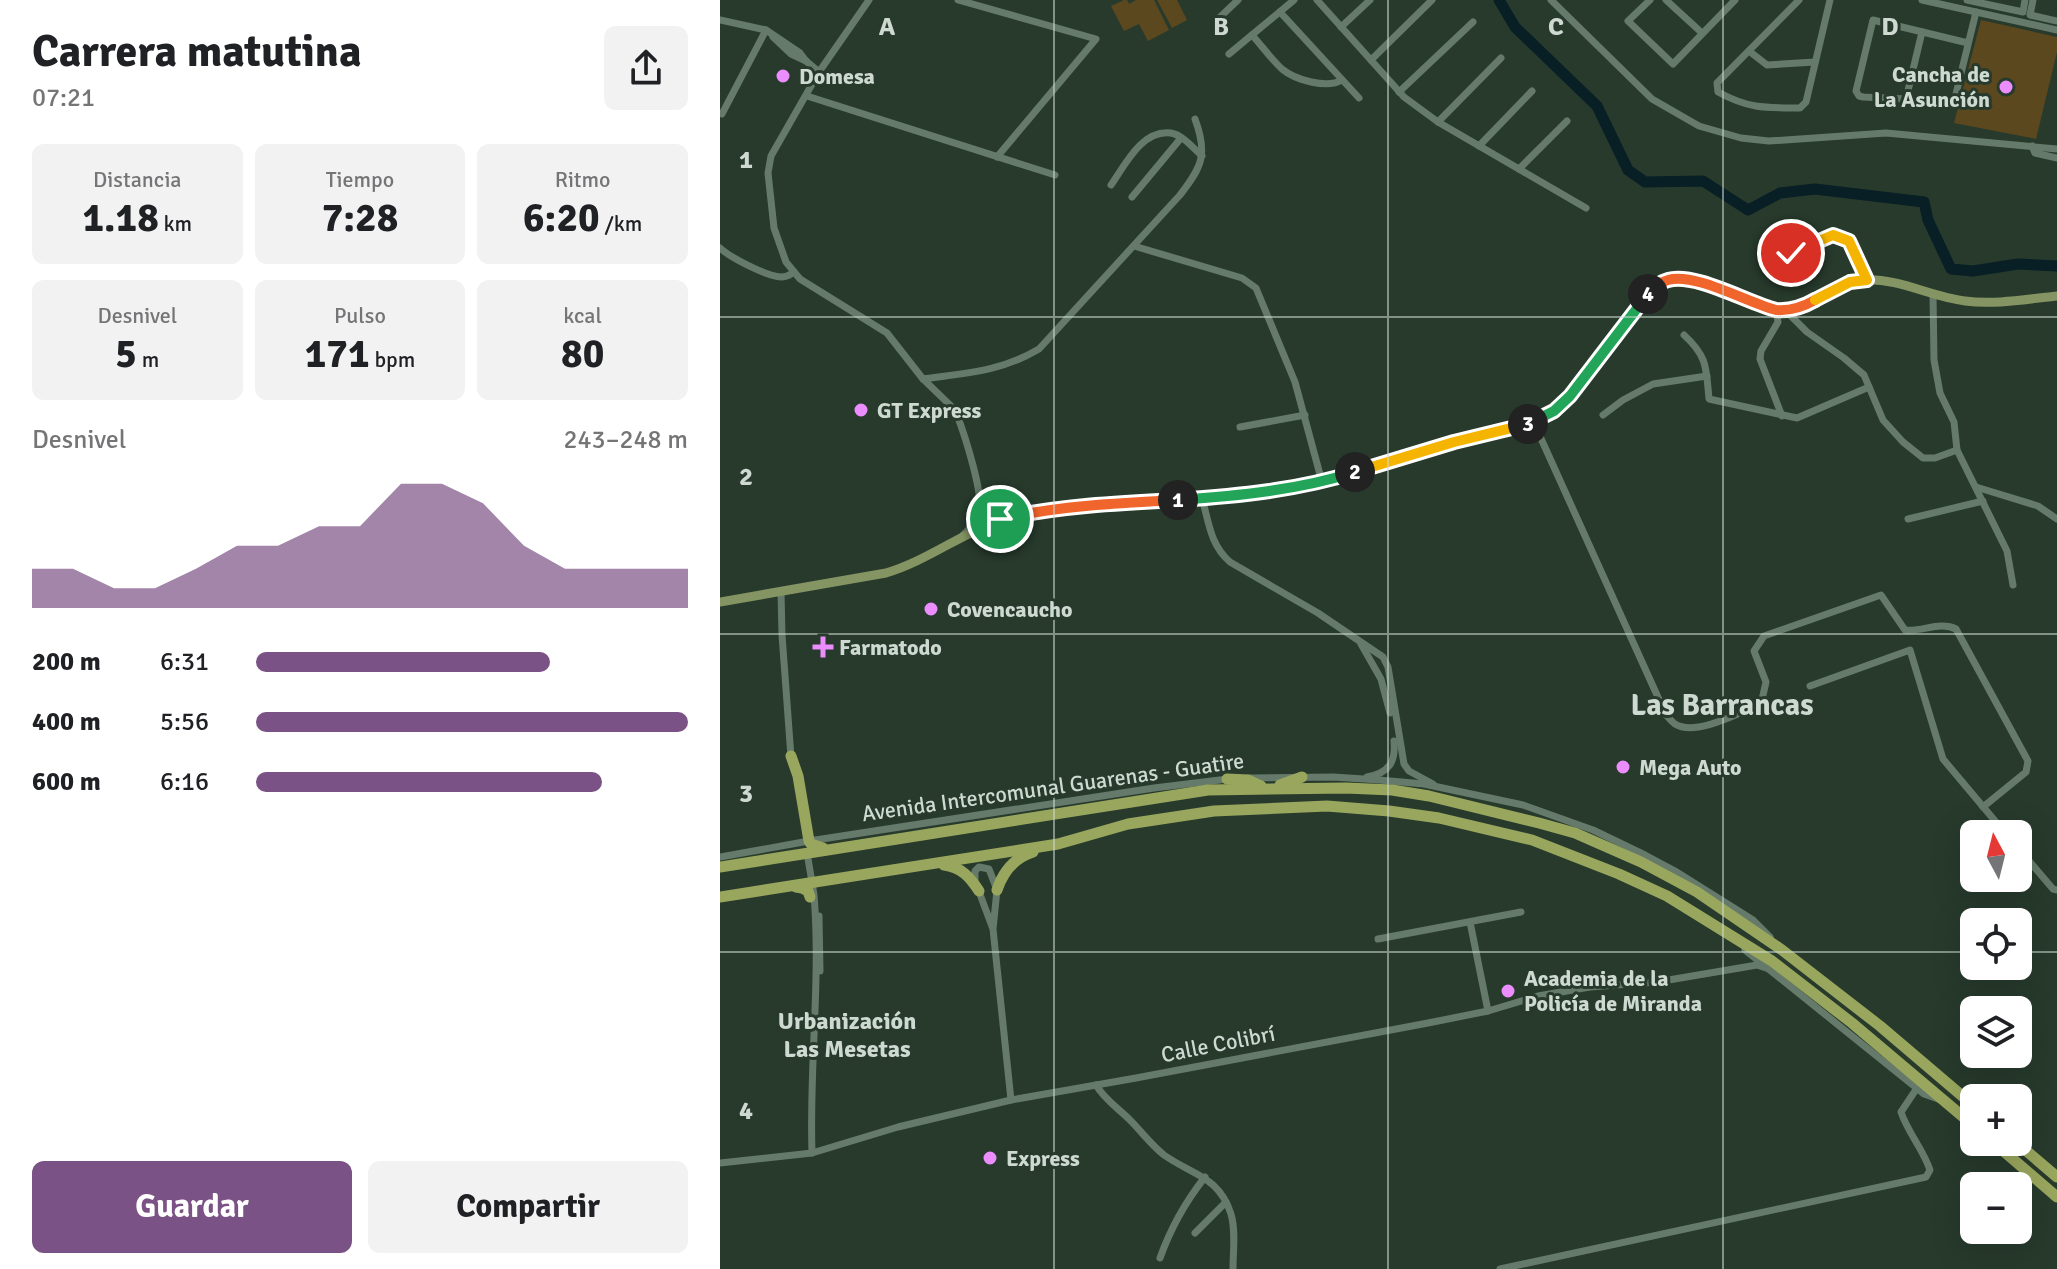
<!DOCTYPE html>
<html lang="es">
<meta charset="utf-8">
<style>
body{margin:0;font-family:Signika,sans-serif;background:#f2f2f2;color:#202124;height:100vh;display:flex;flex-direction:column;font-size:30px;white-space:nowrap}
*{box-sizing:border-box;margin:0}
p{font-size:26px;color:#757577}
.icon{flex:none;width:44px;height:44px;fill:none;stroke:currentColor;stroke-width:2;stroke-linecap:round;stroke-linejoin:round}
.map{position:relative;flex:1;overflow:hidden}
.details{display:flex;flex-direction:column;background:#fff;width:720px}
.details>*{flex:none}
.needle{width:52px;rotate:353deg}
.buttons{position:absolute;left:1240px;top:820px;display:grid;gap:16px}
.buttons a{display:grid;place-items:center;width:72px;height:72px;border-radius:12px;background:#fff;box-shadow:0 8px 32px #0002;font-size:40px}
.pin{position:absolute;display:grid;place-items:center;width:68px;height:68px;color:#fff;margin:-34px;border:4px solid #fff;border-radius:50%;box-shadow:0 2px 8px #0007}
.km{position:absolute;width:40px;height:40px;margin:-20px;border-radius:50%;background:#222;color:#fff;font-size:22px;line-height:40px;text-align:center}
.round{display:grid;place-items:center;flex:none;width:84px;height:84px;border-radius:12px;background:#f2f2f2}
.head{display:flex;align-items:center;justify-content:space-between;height:136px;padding:0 32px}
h1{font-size:44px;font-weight:700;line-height:60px}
.metrics{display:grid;grid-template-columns:repeat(3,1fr);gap:12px;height:136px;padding:8px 32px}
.metrics div{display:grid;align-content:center;border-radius:12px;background:#f2f2f2;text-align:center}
.metrics b{font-size:40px;font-weight:700}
.metrics small{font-size:22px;font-weight:400}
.metrics p{font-size:22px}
.chart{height:224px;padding:16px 32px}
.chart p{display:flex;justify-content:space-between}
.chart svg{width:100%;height:144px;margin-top:8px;fill:#7b5285;opacity:.7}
.primary-button{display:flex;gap:16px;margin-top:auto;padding:16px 32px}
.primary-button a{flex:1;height:92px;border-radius:12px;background:#7b5285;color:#fff;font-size:32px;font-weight:700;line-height:92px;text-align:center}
.primary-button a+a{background:#f2f2f2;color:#202124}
ul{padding:0 32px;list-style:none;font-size:26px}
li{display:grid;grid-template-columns:128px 96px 1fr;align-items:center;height:60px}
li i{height:20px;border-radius:10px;background:#7b5285}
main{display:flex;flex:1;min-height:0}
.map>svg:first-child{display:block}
</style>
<main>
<section class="details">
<div class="head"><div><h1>Carrera matutina</h1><p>07:21</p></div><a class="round"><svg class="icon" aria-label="share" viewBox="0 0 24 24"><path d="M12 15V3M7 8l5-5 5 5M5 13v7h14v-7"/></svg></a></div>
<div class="metrics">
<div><p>Distancia</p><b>1.18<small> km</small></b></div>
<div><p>Tiempo</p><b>7:28</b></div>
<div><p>Ritmo</p><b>6:20<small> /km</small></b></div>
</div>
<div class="metrics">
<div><p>Desnivel</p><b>5<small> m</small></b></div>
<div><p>Pulso</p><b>171<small> bpm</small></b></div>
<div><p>kcal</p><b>80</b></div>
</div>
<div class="chart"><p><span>Desnivel</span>243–248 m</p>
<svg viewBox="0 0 160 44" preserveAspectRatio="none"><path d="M0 44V32L10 32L20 38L30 38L40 32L50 25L60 25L70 19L80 19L90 6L100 6L110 12L120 25L130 32L140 32L150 32L160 32V44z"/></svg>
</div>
<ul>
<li><b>200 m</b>6:31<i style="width:68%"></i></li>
<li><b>400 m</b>5:56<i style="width:100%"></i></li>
<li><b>600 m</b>6:16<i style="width:80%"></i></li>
</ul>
<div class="primary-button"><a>Guardar</a><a>Compartir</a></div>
</section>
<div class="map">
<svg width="1337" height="1269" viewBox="0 0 1337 1269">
<rect width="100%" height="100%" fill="#273a2c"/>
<g fill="#5c481e">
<polygon points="404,0 407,0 409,4 416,0 434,0 449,30 428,41 419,24 404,31 391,6"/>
<polygon points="437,0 457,0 467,20 452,28"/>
<polygon points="1261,20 1337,37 1337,52 1316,139 1234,123"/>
</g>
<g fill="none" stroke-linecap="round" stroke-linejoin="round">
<polyline stroke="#071f25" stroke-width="11" points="779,0 795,27 877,106 908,170 925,182 983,181 1028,210 1060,193 1095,189 1204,202 1208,220 1231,269 1253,271 1298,264 1337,266"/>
<g stroke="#657a6a" stroke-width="7">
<path d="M149 0 99 72 51 156 48 173 54 228 66 262 80 279 167 333 203 379 231 406 237 415C244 433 265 497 259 515 256 523 249 529 243 535"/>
<polyline points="238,0 376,39 277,157"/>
<polyline points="597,0 684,97 718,122 866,208"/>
<polyline points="831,0 932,99 979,126 1021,138 1049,141 1166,133 1337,149"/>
<polyline points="930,0 908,21 953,64 1015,0"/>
<polyline points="946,0 982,33"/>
<path d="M1079 0 997 83 998 92C1029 109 1046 108 1080 108L1086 102 1110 0"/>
<polyline points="1202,0 1337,30"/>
<polyline points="1247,0 1303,12 1305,0"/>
<polyline points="1313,0 1310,15 1337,21"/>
<polyline points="560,12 639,98"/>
<polyline points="498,19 518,0"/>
<polyline points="0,20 46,30 80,53 86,61 99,72"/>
<polyline points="621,27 650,0"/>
<path d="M532 35C542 46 551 59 562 69 575 80 607 89 622 80"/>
<polyline points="53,37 71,54 86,61"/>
<polyline points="1248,43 1153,20 1136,91 1139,96 1143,97 1230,101 1235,98 1256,12"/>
<polyline points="1029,51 1047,65 1095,62"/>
<polyline points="509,54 574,0"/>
<polyline points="651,60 712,0"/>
<polyline points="679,92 753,22"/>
<polyline points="87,96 335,175"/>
<polyline points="1186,99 1202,32"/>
<polyline points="2,114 46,30"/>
<polyline points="718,122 781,58"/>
<polyline points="759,146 812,91"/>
<polyline points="1312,146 1315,153 1337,158"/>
<polyline points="799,169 847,121"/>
<path d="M391 185C405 165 422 129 451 133 463 135 474 149 482 156"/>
<polyline points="412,197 461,138"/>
<polyline points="414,246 522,278 536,288 575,382 602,482"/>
<path d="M0 248C11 258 46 276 61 277 68 277 69 275 74 272"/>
<polyline points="1048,258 1071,253 1113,235 1129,241 1147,280"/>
<polyline points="1213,294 1214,360 1220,393 1234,422 1237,450 1287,551 1293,585"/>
<polyline points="1056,310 1058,322 1041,351 1040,359 1062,416"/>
<polyline points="1066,311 1087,332 1124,358 1144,375 1163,420 1183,442 1203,458 1215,458 1237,450"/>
<path d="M964 335C988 357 986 368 989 399L1077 418 1149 387"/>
<path d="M203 379C246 373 280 372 319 349L460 195C482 167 488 154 475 119"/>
<polyline points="883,415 903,400 933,384 987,376"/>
<path d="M814 423 946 715C949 718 952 722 955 724 976 737 1020 712 1041 704L1046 682 1034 651 1044 636 1161 595 1185 630C1202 632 1220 621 1236 629L1308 761 1306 772 1263 807"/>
<polyline points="520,427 585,415"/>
<polyline points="1256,487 1318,506 1337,519"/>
<path d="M482 498C489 523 490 544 510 562L598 613 663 657 668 667 684 764 689 771 713 784"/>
<polyline points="1188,519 1263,501"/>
<polyline points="61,592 62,635 71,757"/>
<polyline points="641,644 661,679 670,713"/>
<polyline points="1090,686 1190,650 1223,759 1286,834"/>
<path d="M647 777C669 773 676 762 674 741"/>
<polyline points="528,778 613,777 659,780 704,784 803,805 873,830 925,855 955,871 1033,920 1050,937"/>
<polyline points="1298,848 1333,889 1337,890"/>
<path d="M87 852C89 866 92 881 94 895 101 981 89 1067 92 1153"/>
<polyline points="0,857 89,841 434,788 508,779"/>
<polyline points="99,916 100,971"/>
<polyline points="750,922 768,1011"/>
<polyline points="273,929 255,881 255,871 259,867 269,869 277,890 273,929 291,1100"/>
<polyline points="658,939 801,912"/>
<polyline points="1025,950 1204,1094 1218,1099"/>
<path d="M376 1085C384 1099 398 1108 410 1120 421 1131 431 1145 444 1155 472 1175 499 1176 511 1214 516 1231 513 1251 513 1269"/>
<polyline points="0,1163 92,1153 178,1127 291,1100 416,1078 708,1023 768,1011 818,996 870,987 937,982 1037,965 1049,969"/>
<polyline points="475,1233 506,1202"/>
<path d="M440 1258C450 1230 466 1201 485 1177"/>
<path d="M780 1269 1206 1177 1210 1170C1203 1149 1188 1133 1181 1112L1197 1088"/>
</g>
<path stroke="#849462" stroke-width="9" d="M0 602 166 573C213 559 251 525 299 515 372 499 448 503 522 494 552 490 583 487 612 479 653 468 693 453 734 442 778 430 816 431 850 396L928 294C963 257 1014 300 1053 309 1087 317 1111 283 1144 280 1179 278 1211 297 1245 301 1275 305 1307 299 1337 296"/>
<g stroke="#99a65d" stroke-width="11">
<polyline points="71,756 78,776 89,841 91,844 103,848"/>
<polyline points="507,779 528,780 541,786"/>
<polyline points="560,785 582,777"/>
<path d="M224 865C241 867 250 877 259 891"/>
<polyline points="0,867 488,790 626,788 672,790 709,796 819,823 855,833 921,862 977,892 1062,950 1160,1026 1254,1106"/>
<polyline points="76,887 82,888 88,891 90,897"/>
<path d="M277 890C283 872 294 858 313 852"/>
<polyline points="0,897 338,844 408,824 494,811 607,806 669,811 719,818 812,840 899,874 947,896 1052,961 1132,1023 1254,1126"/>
<polyline points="1273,1142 1337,1197"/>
<polyline points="1296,1142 1337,1177"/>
</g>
</g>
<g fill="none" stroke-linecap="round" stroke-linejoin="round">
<defs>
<path id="split-1" d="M280 519C338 506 398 503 458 500"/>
<path id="split-2" d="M458 500C517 496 579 490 635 472"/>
<polyline id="split-3" points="635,472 734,442 808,424"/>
<polyline id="split-4" points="808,424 834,411 850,396 928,294"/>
<path id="split-5" d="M928 294C934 288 940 282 948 280 975 272 1028 303 1056 310 1070 311 1083 307 1095 300"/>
<polyline id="split-6" points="1071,253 1113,235 1129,241 1147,280 1130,282 1095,300"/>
</defs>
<use href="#split-1" stroke="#fff" stroke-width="16"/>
<use href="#split-2" stroke="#fff" stroke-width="16"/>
<use href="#split-3" stroke="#fff" stroke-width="16"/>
<use href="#split-4" stroke="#fff" stroke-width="16"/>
<use href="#split-5" stroke="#fff" stroke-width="16"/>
<use href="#split-6" stroke="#fff" stroke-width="16"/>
<use href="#split-1" stroke="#f0652b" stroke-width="10"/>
<use href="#split-2" stroke="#22a559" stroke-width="10"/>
<use href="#split-3" stroke="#f5b400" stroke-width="10"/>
<use href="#split-4" stroke="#22a559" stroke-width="10"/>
<use href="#split-5" stroke="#f0652b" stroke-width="10"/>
<use href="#split-6" stroke="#f5b400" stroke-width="10"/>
</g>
<path fill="none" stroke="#cedad1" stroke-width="2" stroke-opacity="0.55" d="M334 0V1269M668 0V1269M1003 0V1269M0 317H1337M0 634H1337M0 952H1254M1298 952H1337"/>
<g fill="#eb8dfc" stroke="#273a2c" stroke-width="3">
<circle cx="63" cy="76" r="8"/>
<circle cx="1286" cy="87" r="8"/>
<circle cx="141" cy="410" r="8"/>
<circle cx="211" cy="609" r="8"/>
<path d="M99 635h8v8h8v8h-8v8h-8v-8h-8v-8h8z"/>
<circle cx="903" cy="767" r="8"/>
<circle cx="788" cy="991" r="8"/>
<circle cx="270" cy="1158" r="8"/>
</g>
<g text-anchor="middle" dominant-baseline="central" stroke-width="6" stroke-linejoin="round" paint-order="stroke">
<g font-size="22" font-weight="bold" fill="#cedad1" stroke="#273a2c" text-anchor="start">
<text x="1270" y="74" text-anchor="end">Cancha de<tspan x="1270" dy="25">La Asunción</tspan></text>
<text x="79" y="76">Domesa</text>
<text x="157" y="410">GT Express</text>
<text x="227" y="609">Covencaucho</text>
<text x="119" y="647">Farmatodo</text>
<text x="919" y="767">Mega Auto</text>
<text x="804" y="978">Academia de la<tspan x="804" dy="25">Policía de Miranda</tspan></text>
<text x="286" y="1158">Express</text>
</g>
<g font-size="22" fill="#cedad1" stroke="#273a2c">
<text transform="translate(333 787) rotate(-8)">Avenida Intercomunal Guarenas - Guatire</text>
<text transform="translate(498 1044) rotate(-11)">Calle Colibrí</text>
</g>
<g font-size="24" font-weight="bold" fill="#cedad1" stroke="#273a2c">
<text x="127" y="1021">Urbanización<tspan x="127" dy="28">Las Mesetas</tspan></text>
</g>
<g font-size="30" font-weight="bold" fill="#cedad1" stroke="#273a2c">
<text x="1002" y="705">Las Barrancas</text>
</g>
</g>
<g font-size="26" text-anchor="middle" font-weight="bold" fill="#cedad1" stroke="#273a2c" stroke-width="6" stroke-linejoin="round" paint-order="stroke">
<text x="167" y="35">A</text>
<text x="501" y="35">B</text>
<text x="836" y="35">C</text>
<text x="1170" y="35">D</text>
<text x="26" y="168">1</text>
<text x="26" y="485">2</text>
<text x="26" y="802">3</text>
<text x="26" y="1119">4</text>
</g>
</svg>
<div class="buttons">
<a><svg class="needle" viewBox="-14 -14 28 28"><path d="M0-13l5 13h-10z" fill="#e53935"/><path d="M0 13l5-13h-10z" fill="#757577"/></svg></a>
<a><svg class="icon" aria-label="locate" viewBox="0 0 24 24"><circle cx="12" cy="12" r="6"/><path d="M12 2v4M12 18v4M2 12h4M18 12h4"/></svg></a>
<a><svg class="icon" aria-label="layers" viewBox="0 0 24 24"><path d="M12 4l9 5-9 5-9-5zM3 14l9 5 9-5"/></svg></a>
<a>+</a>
<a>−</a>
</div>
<div class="pin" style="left:280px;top:519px;background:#1e9e55"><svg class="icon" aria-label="arrive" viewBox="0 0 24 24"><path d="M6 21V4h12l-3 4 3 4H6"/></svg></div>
<div class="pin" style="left:1071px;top:253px;background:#d93025"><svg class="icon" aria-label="check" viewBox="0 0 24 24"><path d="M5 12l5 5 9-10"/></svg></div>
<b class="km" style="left:458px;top:500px">1</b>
<b class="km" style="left:635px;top:472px">2</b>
<b class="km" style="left:808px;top:424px">3</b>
<b class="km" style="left:928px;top:294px">4</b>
</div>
</main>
